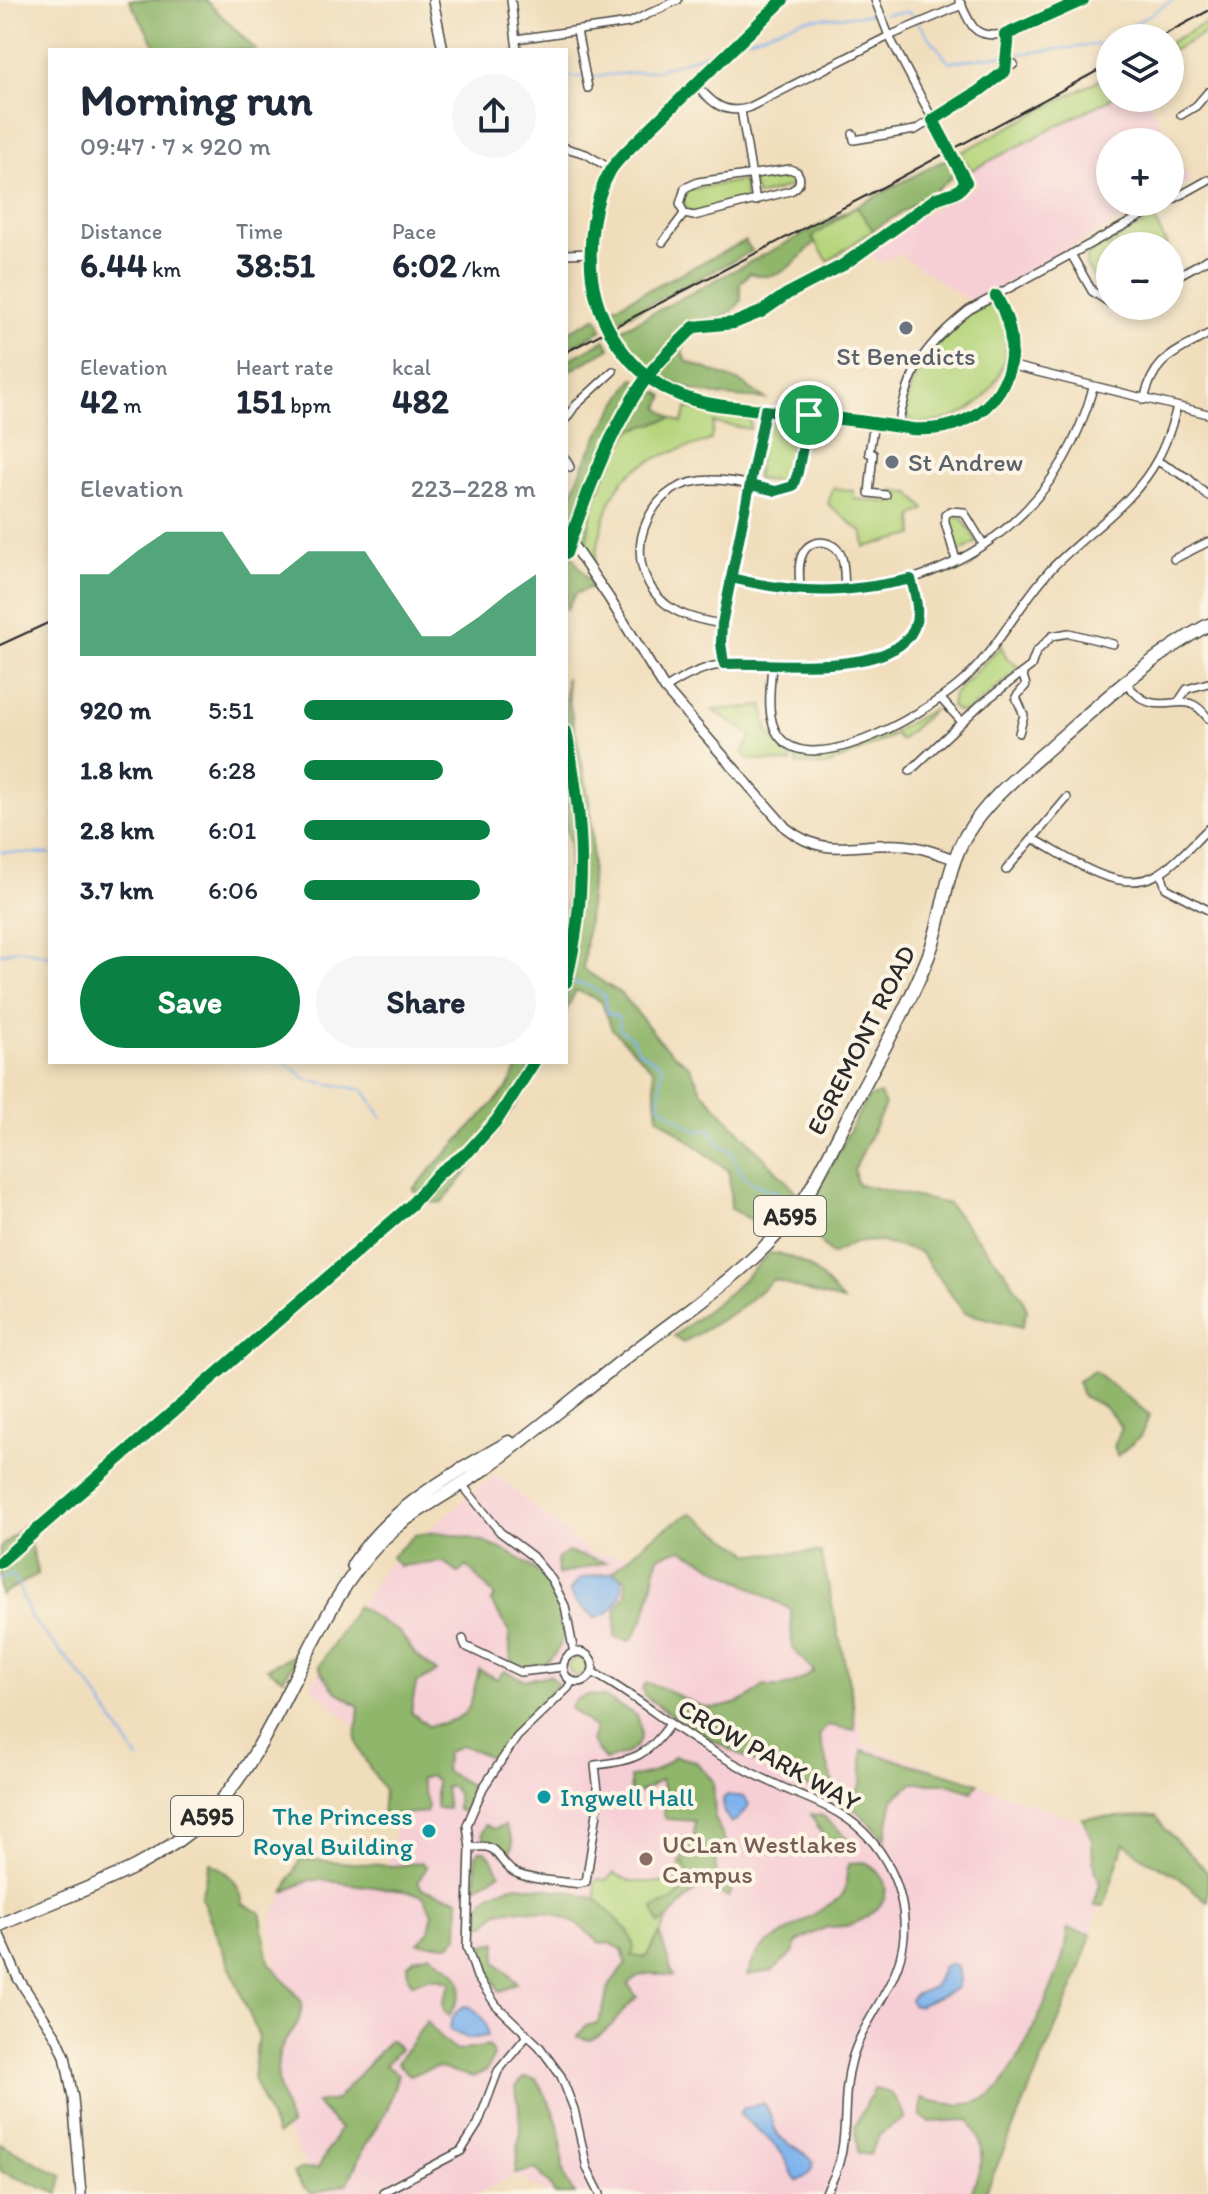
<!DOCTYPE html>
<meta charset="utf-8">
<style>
body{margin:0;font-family:Itim,sans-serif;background:#f6f6f7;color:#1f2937;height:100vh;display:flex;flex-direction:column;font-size:30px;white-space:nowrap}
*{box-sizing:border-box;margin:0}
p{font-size:26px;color:#747a83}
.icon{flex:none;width:44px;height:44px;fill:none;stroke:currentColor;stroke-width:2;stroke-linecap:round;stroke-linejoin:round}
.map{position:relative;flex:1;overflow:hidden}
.details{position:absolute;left:48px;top:48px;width:520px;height:1016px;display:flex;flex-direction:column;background:#fff;border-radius:0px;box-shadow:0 4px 12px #0003}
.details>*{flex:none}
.tools{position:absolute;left:1096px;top:24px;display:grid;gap:16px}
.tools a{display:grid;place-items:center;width:88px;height:88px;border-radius:50%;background:#fff;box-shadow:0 4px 12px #0003;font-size:40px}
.pin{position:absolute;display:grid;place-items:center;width:68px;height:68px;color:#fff;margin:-34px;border:4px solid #fff;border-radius:50%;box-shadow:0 2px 8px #0007}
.round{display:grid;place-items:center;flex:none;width:84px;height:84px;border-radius:42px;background:#f6f6f7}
.summary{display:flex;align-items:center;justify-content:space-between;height:136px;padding:0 32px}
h1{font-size:44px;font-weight:700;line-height:60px}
.metrics{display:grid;grid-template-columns:repeat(3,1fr);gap:12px;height:136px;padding:8px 32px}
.metrics div{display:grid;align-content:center}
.metrics b{font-size:34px;font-weight:700}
.metrics small{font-size:22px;font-weight:400}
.metrics p{font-size:22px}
.chart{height:224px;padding:16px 32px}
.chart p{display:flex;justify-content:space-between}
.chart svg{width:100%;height:144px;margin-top:8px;fill:#0b8043;opacity:.7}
.primary-button{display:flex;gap:16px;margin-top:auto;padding:16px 32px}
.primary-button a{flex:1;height:92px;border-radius:48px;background:#0b8043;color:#fff;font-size:32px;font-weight:700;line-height:92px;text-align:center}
.primary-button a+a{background:#f6f6f7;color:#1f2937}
ul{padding:0 32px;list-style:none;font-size:26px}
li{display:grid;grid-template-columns:128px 96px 1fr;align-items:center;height:60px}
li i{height:20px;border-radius:10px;background:#0b8043}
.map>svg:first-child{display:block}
</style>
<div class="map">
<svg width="1208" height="2194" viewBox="0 0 1208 2194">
<rect width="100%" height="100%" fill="#fcf5e5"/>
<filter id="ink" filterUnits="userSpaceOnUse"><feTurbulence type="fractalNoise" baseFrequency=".0125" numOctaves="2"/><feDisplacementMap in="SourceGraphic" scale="16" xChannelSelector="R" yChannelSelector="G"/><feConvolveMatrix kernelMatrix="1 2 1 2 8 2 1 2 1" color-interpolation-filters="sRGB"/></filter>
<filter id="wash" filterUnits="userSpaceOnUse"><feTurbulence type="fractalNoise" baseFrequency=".006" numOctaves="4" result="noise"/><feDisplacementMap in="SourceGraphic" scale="32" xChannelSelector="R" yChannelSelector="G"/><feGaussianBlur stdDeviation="1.8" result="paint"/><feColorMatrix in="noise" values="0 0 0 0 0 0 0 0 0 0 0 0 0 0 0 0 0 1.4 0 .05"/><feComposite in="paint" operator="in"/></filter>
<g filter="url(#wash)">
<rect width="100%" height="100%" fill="#f0ddbb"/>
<g fill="#f6cfd6">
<polygon points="1112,98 1147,98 1191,182 1170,193 1170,142 1110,142 1110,202 1154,202 971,302 899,254 880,263 870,254 873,245 896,229 978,186 972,170"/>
<polygon points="495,1474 591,1554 627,1556 695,1522 751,1554 821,1552 863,1743 1121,1836 1078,1976 985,2194 549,2194 515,2175 477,2194 323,2194 261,2088 278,1989 271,1919 300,1859 387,1866 408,1774 311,1686 382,1570"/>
</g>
<g fill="#b6d57d" stroke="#708054" stroke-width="2">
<polygon points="1208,22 1208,32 1170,52 1170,42"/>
<polygon points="1110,74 1112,98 972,170 958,154"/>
<polygon points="794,174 796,185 757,196 751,180"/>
<polygon points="743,181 746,200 692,213 685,207 683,199 689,189"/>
<polygon points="857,206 873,230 828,261 812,237"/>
<polygon points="1154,218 1167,246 1110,246 1110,296 1107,296 1086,266 1087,255"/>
<path d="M988 304C1010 308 1008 348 1003 365 999 377 989 394 979 402 961 418 938 424 914 423L906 414C909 363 947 328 988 304Z"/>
<path d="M687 408 751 416 750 429 714 423 711 440C683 449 646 457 625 478 607 497 598 542 594 567 570 529 610 464 631 430L672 418 682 423Z"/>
<polygon points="766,419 795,422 794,440 784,482 756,479"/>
<polygon points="833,488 853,491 855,499 891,503 894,490 910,493 925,509 913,516 914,535 865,547 863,533 828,504"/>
<polygon points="956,516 962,518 977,542 958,553 949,523 951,518"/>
<polygon points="1001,646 1007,659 1021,668 966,712 956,711 951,706 953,695"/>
<path d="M764 706C765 730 769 744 792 754L791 763 748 759 742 752 752 736 713 710Z"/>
<polygon points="934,709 901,740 893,732 930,711"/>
<polygon points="889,734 893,736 838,761 836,752"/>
<polygon points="833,753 834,763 824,766 797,764 797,755"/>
<circle cx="578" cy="1667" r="9"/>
<polygon points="680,1861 691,1878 688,1884 646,1957 631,1956 629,1932 596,1899 595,1883 598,1879 606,1880 614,1873 632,1882 678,1882"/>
</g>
<g fill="#90b66c" stroke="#5e704c" stroke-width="2">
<polygon points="129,0 206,0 256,50 158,50"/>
<path d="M946 159 957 173 931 194 873 230 856 206 812 237 815 243C793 262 781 285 750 273L740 283 741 301C728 319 714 320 694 323L682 352 686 361 740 382 766 399C702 396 654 390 617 332Z"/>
<polygon points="745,241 752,251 612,324 606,311"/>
<polygon points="597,317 602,330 566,349 566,333"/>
<polygon points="605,340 610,348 566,373 566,361"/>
<path d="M634 378 664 396 659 408 672 418 630 430C604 473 589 503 586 554L566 514C581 461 603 424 634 378Z"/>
<polygon points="566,548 593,586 575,594 566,611"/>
<path d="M566 677C570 722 585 765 590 810 596 862 588 916 583 969L623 995 664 1046 690 1067 701 1090 798 1194 770 1230 731 1209 729 1171 658 1117 653 1070 612 1029 601 1001 576 990 566 1011V912L570 847 566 827Z"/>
<path d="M521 1062H540C514 1113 478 1159 442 1203L429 1202 413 1189 507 1089Z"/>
<path d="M880 1094 885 1105 854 1170 857 1184 948 1204 1003 1269 1022 1297 1027 1310 1022 1327 965 1313 920 1252 876 1241 852 1243 832 1255 808 1227 803 1217C827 1178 845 1137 867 1098Z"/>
<path d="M770 1253C806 1256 820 1276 843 1301L803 1290 774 1279 739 1309 683 1343 674 1336 729 1293Z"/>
<path d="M1094 1371 1150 1415 1140 1437 1117 1456 1114 1446 1122 1428C1116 1421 1111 1413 1104 1407 1089 1396 1081 1404 1078 1381Z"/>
<path d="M690 1513 751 1554 821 1552 853 1701 855 1730 827 1725 819 1736 833 1781 828 1796C765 1768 699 1738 644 1695L642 1688 646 1683C678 1688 696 1717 730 1705 745 1701 752 1697 763 1686 784 1690 797 1684 814 1671L792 1648 791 1610 682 1549 659 1556C651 1586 650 1616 630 1641L615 1637 616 1609 626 1594V1579L612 1572 651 1538Z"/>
<polygon points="25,1524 38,1574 0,1595 0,1548"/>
<path d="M436 1532C479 1536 532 1555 555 1594 576 1629 558 1679 511 1665L509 1632 491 1602 495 1596 467 1566 458 1573 444 1562 399 1566 391 1557 415 1535Z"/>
<polygon points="567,1552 606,1562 558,1575 557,1559"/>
<path d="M357 1606 400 1633 415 1654 437 1672 416 1683 411 1712 428 1726C473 1719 468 1711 479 1670L497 1679 504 1671 525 1680 550 1675 558 1683C539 1711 511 1729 494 1759L462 1745 446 1753 445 1771 470 1785 465 1812 457 1810V1794L452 1787H445L448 1809 436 1808V1780L430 1776 420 1779 428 1806 426 1812 382 1816 384 1791 359 1750 356 1739 359 1706C339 1695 328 1687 319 1666Z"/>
<polygon points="301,1652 283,1679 267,1668"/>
<path d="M588 1695 604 1697 637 1716C648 1746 633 1753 605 1760L591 1741 595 1728 570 1708 576 1699Z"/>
<polygon points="862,1750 978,1783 972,1792 944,1783 912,1783 893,1799 885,1839 861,1814 838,1799 845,1792 857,1793 862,1780"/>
<path d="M675 1756 695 1761 713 1781 715 1818 725 1842C713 1858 710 1875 730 1887L731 1893 728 1897C693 1883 679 1878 682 1837H694L695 1821 666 1819 663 1815 665 1795 661 1780 631 1797 630 1777C650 1776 661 1768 675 1756Z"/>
<polygon points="811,1814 823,1816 848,1838 846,1846 833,1854"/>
<polygon points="1156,1816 1166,1830 1208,1872 1208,1902 1177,1876 1143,1858 1124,1843 1104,1906 1094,1905 1100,1884 1093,1862 1092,1841 1083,1818"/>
<polygon points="486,1825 494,1829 505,1825 513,1842 511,1850 504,1854 494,1842 484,1839 482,1833"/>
<polygon points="479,1851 485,1851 492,1858 500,1873 476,1887 476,1855"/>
<polygon points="300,1859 394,1866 421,1862 427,1867 418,1882 422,1889 459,1899 458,1937 449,1945 418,1943 429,1931 433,1913 423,1896 412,1892 321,1880 310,1880 284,1892"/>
<path d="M210 1862C229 1874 239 1881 243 1904L260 1912 269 1962 302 2002C300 2026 296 2024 284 2043 269 2068 283 2100 290 2125L277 2135 253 2078 258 2035 201 1897Z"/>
<path d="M865 1862C902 1885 884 1913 850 1925 842 1927 833 1926 825 1928 815 1932 805 1938 796 1943L795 1951 772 1971 747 1975 756 1955 764 1946 841 1897C850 1887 843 1874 850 1863Z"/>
<polygon points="688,1884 697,1889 669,1918 659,1924 653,1908 673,1900"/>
<path d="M517 1885 571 1892 596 1899 629 1932 634 1947 632 1956 646 1957 660 1934 673 1976C656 1974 641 1969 628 1984L637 1997C616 2015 616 2028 590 2040L577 2037 586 2026 597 2023C604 2012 604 2005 607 1992 610 1981 619 1973 626 1964L622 1949 609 1943 600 1944C571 1912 539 1907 498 1911L486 1924 477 1926C479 1896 488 1892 517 1885Z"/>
<path d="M1068 1929 1091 1934 1078 1976 985 2194H971C982 2160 990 2152 969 2120L929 2122 921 2117V2098C941 2104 967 2109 987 2098 1011 2086 1054 1986 1062 1959 1065 1949 1066 1939 1068 1929Z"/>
<polygon points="497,1942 496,1962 517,1983 500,1992 485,1966 480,1946"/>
<path d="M430 1954C461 1974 471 1982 449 2016L444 2011 443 2001 451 1981 430 1977 412 1984 408 1977 407 1965 415 1958Z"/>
<polygon points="427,2021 442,2040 457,2051 488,2046 494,2055 487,2070 473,2077 437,2067 410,2075 397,2063"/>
<polygon points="390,2040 400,2049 385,2065 398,2074 387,2110 363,2149 348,2183 312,2194 302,2186 293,2173 300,2169 318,2168 340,2129 316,2103 336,2100"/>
<path d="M525 2077 536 2079C547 2098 558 2117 561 2139 564 2163 558 2173 575 2194H554L549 2183 536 2169 515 2174C519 2143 524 2118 515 2087Z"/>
<path d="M874 2089C896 2091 897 2100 905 2118L879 2135 870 2155 858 2153 855 2126Z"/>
<polygon points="0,2143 62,2176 59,2194 0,2171"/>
</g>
<g fill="#7fb3ed" stroke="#556f8c" stroke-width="2">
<path d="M612 1572 622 1578C625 1595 614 1614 595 1618L576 1602 570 1591 580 1579Z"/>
<polygon points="727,1795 745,1797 749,1805 738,1819 731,1823 724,1812 723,1799"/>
<polygon points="952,1964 957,1967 959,1980 957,1989 918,2006 912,2005 910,2000 914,1995 934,1987 943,1966"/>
<path d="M465 2006C478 2008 488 2023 487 2036L469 2039 450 2030C450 2021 455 2010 465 2006Z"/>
<path d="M763 2103C772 2111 771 2123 777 2133 784 2145 801 2147 813 2163 812 2173 807 2177 797 2181 790 2174 788 2162 782 2154 769 2137 754 2127 739 2114L744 2108Z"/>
</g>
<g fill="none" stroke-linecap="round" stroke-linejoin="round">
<g stroke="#7fb3ed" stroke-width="2">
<polyline points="885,14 909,12 949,62 1103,44 1110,39"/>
<polyline points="1112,38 1173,0"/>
<polyline points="748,39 805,19 878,14"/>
<polyline points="566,77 584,77"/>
<polyline points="590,77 659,70 735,43"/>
<polyline points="0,852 50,854"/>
<polyline points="0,954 19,949 50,956"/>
<path d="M566 982 587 985 605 996 607 1013 618 1017 620 1029 632 1038 638 1050 662 1066 659 1105 696 1131 710 1129 720 1146 731 1150C741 1179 749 1185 778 1192"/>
<polyline points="284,1062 308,1080 364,1090 382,1118"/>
<polyline points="0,1579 14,1575 31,1618 92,1688 138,1759"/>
</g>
</g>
</g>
<g filter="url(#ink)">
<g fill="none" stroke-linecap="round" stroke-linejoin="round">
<defs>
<g id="minor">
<polyline points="511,0 517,50"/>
<polyline points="875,0 889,36 933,120"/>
<path d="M959 0C963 8 968 21 974 28 995 51 1060 11 1083 0"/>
<polyline points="577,31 588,88"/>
<polyline points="516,39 629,23 678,0"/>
<path d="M694 83C711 101 722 115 748 108L889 36 962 5"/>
<polyline points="741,110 756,201"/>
<polyline points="1181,115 1196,106 1208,92"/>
<polyline points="853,134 854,140 915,130 979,91 1014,64"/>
<polyline points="566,148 586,154 611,169"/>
<path d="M790 169 797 172C803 180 798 188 790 191L694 216 684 214 680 204 685 188 698 182Z"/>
<polyline points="1170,201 1208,180"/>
<polyline points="663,242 684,214"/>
<polyline points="566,254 591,253"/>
<polyline points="1071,254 1092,291 1110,303"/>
<polyline points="1170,280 1208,259"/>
<path d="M599 305C587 265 587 204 612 168 625 150 643 135 659 119 699 79 743 41 783 0"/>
<polyline points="1009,365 1208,414"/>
<path d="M668 390 705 403 912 429C992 435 1037 365 996 296"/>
<path d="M1144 400C1154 357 1173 355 1208 334"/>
<polyline points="566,419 575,406 613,371"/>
<polyline points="874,423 869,453 873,454 869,493 886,495"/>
<path d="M898 426C910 367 923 347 969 310L1167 202"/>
<polyline points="566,459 570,467"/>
<polyline points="1157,461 1188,478 1208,496"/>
<polyline points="1174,559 1208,542"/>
<polyline points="956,560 945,522 945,515 950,511 964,512 984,545"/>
<path d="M731 578C757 584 783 592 810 592 948 594 1056 522 1093 388"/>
<path d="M800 591C800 580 797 564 803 553 812 536 837 540 842 558 845 568 844 580 845 590"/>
<path d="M722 624C691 619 662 612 647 580 638 562 638 540 647 521 666 478 706 475 746 484 760 488 773 493 788 489L797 479 809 415"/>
<path d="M772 663C771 685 765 716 778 735 812 784 936 707 966 678 1000 645 1021 601 1053 567 1087 532 1135 503 1158 458 1167 442 1172 425 1177 407"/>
<polyline points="724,664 721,643 722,624 765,410"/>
<path d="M1126 683C1133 691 1141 701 1153 703 1178 707 1188 692 1208 718"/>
<path d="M665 689C684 676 704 666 727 664 772 659 893 680 914 628 921 612 915 595 911 579"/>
<polyline points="941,699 961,721"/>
<polyline points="1179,701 1187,689 1208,683"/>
<polyline points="1019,733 1024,715 1016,697 1026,685 1022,673"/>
<polyline points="910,771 980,705 1031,666 1036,652 1052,636 1069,633 1113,644"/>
<path d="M1034 839C1068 857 1117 896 1156 875 1175 865 1192 844 1208 829"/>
<polyline points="1006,870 1067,798"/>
<polyline points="1161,873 1166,888 1208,910"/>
<polyline points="460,1482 500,1532 532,1556 552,1580 565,1606 574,1653"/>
<polyline points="463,1639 465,1646 520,1672 563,1667"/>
<circle cx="578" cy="1667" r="15"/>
<path d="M592 1672C635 1695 672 1728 714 1752 733 1763 753 1774 773 1783 795 1794 819 1801 840 1814 882 1839 907 1888 904 1937 900 1985 865 2015 852 2059 838 2108 855 2145 825 2194"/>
<polyline points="572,1681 568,1688 517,1737 483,1788 467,1825 470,1848 467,1947 477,1977 496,2005 539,2046 561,2076 574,2109 587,2168 600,2194"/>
<path d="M470 1848C500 1843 492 1854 511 1870 522 1880 563 1881 579 1884L586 1882 599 1800 595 1765C633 1761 648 1756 670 1724"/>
<polyline points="383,2192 461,2151 478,2124 498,2071 527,2036"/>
</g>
<g id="tertiary">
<polyline points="433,0 443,50"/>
<path d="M566 535 609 598 665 689 786 828C826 860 854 842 900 845 919 846 936 853 954 859"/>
<polyline points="0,1937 18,1978 57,2038 65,2056 73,2098 81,2194"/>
</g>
<g id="trunk">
<path d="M353 1565C390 1507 450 1476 509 1442"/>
<path d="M0 1925C69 1892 146 1874 203 1820 289 1738 308 1598 401 1523 428 1503 459 1487 486 1468 540 1428 591 1384 645 1343 703 1299 767 1258 807 1195 827 1161 844 1124 862 1089 885 1046 910 1003 928 957 944 917 944 873 966 835 988 798 1024 771 1055 743 1103 701 1152 655 1208 625"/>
</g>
</defs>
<use href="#minor" stroke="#494641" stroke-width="10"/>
<use href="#tertiary" stroke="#494641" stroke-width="12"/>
<use href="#trunk" stroke="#494641" stroke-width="15"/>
<use href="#minor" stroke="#fff" stroke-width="7"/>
<use href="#tertiary" stroke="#fff" stroke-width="9"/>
<use href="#trunk" stroke="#fff" stroke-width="12"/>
<g stroke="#2b2b2b" stroke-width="2">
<polyline points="1158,38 1208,11"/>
<polyline points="566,352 883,187 1110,64"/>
<polyline points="0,645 50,622"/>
</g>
<defs>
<path id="minor-bridge" d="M599 305C612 342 634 370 668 390"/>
</defs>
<use href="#minor-bridge" stroke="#494641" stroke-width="10" stroke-linecap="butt"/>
<use href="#minor-bridge" stroke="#fff" stroke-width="7"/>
<defs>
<g id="cycleway">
<path d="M783 0 634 144C626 152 616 161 610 171 593 201 588 244 592 278 600 332 636 382 690 399 716 407 746 408 774 411 820 417 867 421 912 429 992 435 1037 365 996 296"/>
<path d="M566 553C586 495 611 427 647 377 660 359 679 343 694 327L734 323 761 312 787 294 843 265 937 198 958 191 966 182 933 120 979 91 1005 71 1008 43 1005 35 1083 0"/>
<path d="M566 732C584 823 588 892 566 982"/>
<polyline points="0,1562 411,1205 439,1173 468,1152 497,1120 534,1062"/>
</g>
</defs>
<use href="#cycleway" stroke="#fcf5e5" stroke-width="17"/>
<use href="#cycleway" stroke="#00873e" stroke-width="12"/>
</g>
</g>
<g fill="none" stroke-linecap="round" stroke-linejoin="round" filter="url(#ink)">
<defs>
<path id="route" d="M809 415 798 472 793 486 776 491 750 485 722 624 721 643 724 664C770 661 892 679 914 628 921 612 915 595 911 579 842 594 801 595 731 578L765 410 809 415"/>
</defs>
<use href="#route" stroke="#fff" stroke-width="16"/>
<use href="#route" stroke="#0b8043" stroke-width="10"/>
</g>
<g fill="#6b7280" stroke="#fcf5e5" stroke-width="3">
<circle cx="906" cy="328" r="8"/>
<circle cx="892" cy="462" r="8"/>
</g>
<g fill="#0f9aa8" stroke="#fcf5e5" stroke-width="3">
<circle cx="544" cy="1797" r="8"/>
<circle cx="429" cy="1831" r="8"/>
</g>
<circle fill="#8d6e63" stroke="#fcf5e5" stroke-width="3" cx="646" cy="1859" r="8"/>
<g text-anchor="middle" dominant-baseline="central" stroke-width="8" stroke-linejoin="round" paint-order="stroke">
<g fill="#fcf5e5" stroke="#6a6863" stroke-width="2">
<rect x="754" y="1196" width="72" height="40" rx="6"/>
<rect x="171" y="1796" width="72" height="40" rx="6"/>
</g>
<g font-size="24" font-weight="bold" fill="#2b2b2b">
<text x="790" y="1216">A595</text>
<text x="207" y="1816">A595</text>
</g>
<g font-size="26" fill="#5b616d" stroke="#fcf5e5">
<text x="906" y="356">St Benedicts</text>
<text x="908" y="462" text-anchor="start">St Andrew</text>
</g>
<g font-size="26" fill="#2b2b2b" stroke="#fcf5e5">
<text transform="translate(861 1040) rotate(-63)">EGREMONT ROAD</text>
<text transform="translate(769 1755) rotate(29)">CROW PARK WAY</text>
</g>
<g font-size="26" fill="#0d838f" stroke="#fcf5e5" text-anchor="start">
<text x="560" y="1797">Ingwell Hall</text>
<text x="413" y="1816" text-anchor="end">The Princess<tspan x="413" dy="30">Royal Building</tspan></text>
</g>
<g font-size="26" fill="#785e54" stroke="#fcf5e5" text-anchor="start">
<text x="662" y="1844">UCLan Westlakes<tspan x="662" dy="30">Campus</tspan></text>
</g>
</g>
</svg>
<div class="tools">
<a><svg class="icon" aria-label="layers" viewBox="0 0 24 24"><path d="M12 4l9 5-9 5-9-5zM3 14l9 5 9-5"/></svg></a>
<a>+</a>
<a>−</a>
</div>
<div class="pin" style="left:809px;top:415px;background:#1e9e55"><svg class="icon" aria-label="arrive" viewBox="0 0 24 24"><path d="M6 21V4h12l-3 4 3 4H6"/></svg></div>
<section class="details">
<div class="summary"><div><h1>Morning run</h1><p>09:47 · 7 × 920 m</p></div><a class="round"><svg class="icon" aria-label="share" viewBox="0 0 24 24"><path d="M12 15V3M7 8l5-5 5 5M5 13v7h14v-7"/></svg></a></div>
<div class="metrics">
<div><p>Distance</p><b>6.44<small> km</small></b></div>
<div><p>Time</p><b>38:51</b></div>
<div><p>Pace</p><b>6:02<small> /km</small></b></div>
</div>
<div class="metrics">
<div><p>Elevation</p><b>42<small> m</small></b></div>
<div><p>Heart rate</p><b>151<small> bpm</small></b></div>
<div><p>kcal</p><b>482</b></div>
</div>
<div class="chart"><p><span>Elevation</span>223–228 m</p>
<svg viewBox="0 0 160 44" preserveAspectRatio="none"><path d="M0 44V19L10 19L20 12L30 6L40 6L50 6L60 19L70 19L80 12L90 12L100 12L110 25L120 38L130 38L140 32L150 25L160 19V44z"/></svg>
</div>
<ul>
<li><b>920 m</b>5:51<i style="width:90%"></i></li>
<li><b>1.8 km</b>6:28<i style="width:60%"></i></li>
<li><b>2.8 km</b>6:01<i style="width:80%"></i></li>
<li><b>3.7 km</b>6:06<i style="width:76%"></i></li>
</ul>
<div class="primary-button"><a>Save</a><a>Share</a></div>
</section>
</div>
